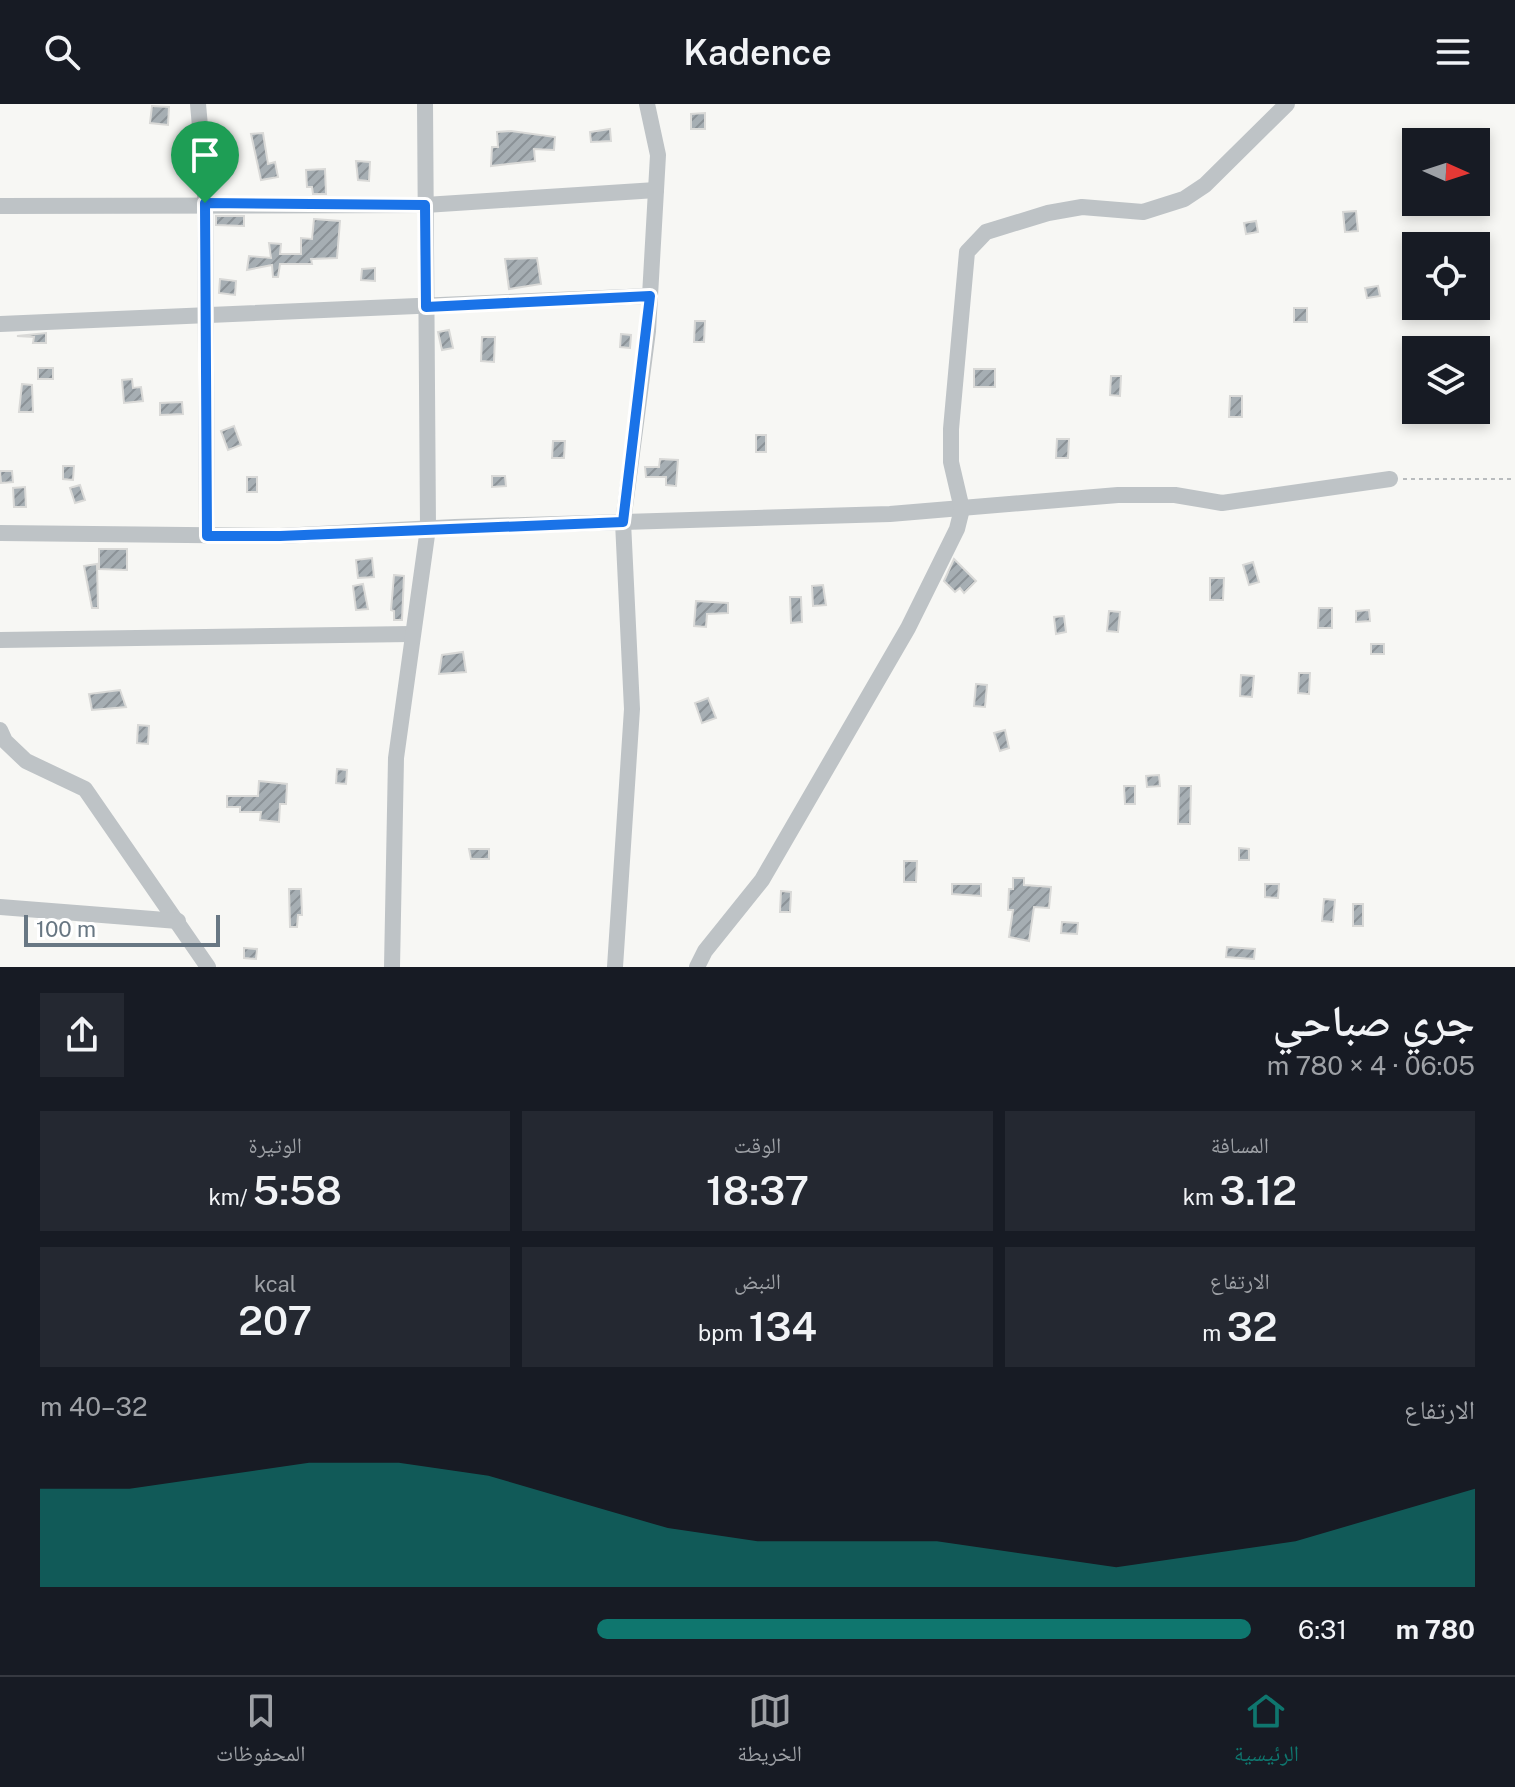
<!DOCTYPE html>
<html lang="ar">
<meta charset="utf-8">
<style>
body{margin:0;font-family:"Public Sans","Noto Naskh Arabic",sans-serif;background:#242831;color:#f1f3f6;direction:rtl;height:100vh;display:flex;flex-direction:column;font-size:30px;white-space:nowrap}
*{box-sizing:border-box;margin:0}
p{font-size:26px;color:#9ea1a6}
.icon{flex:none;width:44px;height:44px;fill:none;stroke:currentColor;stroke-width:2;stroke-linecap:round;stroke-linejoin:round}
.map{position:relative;height:863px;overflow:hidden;direction:ltr}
.details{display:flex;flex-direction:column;background:#171b24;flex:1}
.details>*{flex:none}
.needle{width:52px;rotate:93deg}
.controls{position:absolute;left:1402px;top:24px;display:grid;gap:16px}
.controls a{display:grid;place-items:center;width:88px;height:88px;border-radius:0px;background:#171b24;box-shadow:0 4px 12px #0003;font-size:40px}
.scale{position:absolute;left:24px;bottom:20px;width:196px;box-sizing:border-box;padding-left:8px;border:4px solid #687783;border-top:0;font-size:22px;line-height:28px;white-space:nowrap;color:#687783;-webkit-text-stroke:6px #fff;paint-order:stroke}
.pin{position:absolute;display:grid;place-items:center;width:68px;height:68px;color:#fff;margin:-82px -34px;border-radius:50% 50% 50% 0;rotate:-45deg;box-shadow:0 0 8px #0007}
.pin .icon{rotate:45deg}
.round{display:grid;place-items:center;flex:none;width:84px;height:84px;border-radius:0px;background:#242831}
.head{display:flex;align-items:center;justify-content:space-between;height:136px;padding:0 40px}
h1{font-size:44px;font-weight:600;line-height:60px}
.stats{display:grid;grid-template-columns:repeat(3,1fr);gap:12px;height:136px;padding:8px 40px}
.stats div{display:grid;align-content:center;border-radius:0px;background:#242831;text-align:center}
.stats b{font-size:40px;font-weight:600}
.stats small{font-size:22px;font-weight:400}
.stats p{font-size:22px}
.chart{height:224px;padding:16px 40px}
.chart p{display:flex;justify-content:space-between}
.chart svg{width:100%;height:144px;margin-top:8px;fill:#0f766e;opacity:.7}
ul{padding:0 40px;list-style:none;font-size:26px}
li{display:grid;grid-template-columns:128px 96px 1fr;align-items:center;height:60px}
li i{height:20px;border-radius:10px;background:#0f766e}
header{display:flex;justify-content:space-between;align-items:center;height:104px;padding:0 40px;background:#171b24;font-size:36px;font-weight:600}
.menu{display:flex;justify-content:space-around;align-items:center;height:112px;border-top:2px solid #363941;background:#171b24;font-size:22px;color:#9ea1a6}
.menu a{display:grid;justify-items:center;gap:4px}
.menu .current{color:#0f766e}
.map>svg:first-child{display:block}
</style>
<header><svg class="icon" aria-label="menu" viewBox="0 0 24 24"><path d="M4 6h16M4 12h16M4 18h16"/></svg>Kadence<svg class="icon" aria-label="search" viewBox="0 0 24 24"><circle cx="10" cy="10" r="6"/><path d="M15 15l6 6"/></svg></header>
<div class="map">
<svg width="1515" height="863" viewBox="0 0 1515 863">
<defs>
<pattern id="building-hatch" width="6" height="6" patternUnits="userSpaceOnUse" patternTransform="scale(2)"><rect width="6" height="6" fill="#a6aeb3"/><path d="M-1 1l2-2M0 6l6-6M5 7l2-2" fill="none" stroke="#8b9297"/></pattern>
</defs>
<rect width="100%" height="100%" fill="#f7f7f4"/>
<g fill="url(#building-hatch)" stroke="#d9d9d7" stroke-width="2">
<polygon points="152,2 169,3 168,21 150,19"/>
<polygon points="705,9 705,25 691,25 691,10"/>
<polygon points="610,25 611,37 591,38 590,28"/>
<polygon points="511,27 555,33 554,46 534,45 535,57 491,62 492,43 498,43 497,28"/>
<polygon points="263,29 268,60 275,58 278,73 261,76 251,30"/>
<polygon points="356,57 370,58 369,77 358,76"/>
<polygon points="325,65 326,90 313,90 312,83 307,83 306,66"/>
<polygon points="1356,107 1358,127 1345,128 1343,108"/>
<polygon points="216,112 244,112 244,122 216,121"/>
<polygon points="314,115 340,117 337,154 311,155 312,160 280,160 278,173 273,173 272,161 247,166 249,152 271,154 269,139 281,140 280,150 301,150 301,134 312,135"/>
<polygon points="1256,117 1258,128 1246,130 1244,119"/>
<polygon points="537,154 541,180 509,185 505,155"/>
<polygon points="375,164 375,177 361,176 362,165"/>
<polygon points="220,175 236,177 235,191 219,189"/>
<polygon points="1378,182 1380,192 1367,194 1365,184"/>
<rect x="1294" y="204" width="13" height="14"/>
<polygon points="695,217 705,217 704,238 694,238"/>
<polygon points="449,226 453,244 442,246 438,228"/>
<polygon points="46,229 46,239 33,239 34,233 17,232"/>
<polygon points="621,230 631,231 630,244 620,243"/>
<polygon points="482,233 495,233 494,258 481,257"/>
<rect x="38" y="264" width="15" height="11"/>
<rect x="974" y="265" width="21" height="18"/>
<polygon points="1111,272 1121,272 1120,292 1110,291"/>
<polygon points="132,275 133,284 141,283 143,297 124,299 122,276"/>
<polygon points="22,280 32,281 33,308 19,308"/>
<polygon points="1230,292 1242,292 1242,313 1229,313"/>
<polygon points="182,298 183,310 160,311 160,299"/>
<polygon points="234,322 241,341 228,346 221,327"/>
<rect x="756" y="331" width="10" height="17"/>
<polygon points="1057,335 1069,335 1068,354 1056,354"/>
<polygon points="553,337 565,337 564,354 552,354"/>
<polygon points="660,355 678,356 676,382 666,381 666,373 646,373 645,363 659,363"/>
<polygon points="63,362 74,362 73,376 63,375"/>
<polygon points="0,367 12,367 13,378 1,379"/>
<polygon points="492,372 505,372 506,382 492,383"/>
<rect x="247" y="373" width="10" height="15"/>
<polygon points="80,381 85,396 75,399 70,384"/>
<polygon points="25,383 26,403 14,403 13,384"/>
<polygon points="99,445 127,445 127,466 99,465"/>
<polygon points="372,454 374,473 358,474 356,456"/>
<polygon points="954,455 976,477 964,489 960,484 955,488 944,477"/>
<polygon points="1253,458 1259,478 1249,481 1243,461"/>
<polygon points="97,460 98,504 92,504 84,462"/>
<polygon points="394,471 404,472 402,516 394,516 394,507 391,506"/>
<polygon points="1210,474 1224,474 1223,496 1210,496"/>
<polygon points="363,480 368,505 356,506 353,482"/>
<polygon points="823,481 826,501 813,502 812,482"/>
<polygon points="790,493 801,493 802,518 791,519"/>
<polygon points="696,497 728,499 728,509 707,510 706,523 694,522"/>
<polygon points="1319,504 1332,504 1332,524 1318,524"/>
<polygon points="1369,506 1370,517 1356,518 1356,507"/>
<polygon points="1109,507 1120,508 1118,528 1107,527"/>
<polygon points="1064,512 1066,528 1056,530 1054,513"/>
<rect x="1371" y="540" width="13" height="10"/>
<polygon points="463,548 466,568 439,570 442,551"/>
<polygon points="1299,569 1310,569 1309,590 1298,589"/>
<polygon points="1241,571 1254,572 1252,593 1240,592"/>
<polygon points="976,580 987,581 985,603 974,602"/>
<polygon points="120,586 126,603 92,606 89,590"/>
<polygon points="708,594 716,614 702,619 695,599"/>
<polygon points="138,621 149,622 148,640 137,639"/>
<polygon points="1005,626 1009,644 1000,647 994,629"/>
<polygon points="337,665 347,666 346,680 336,679"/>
<polygon points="1159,671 1160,682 1147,683 1146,672"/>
<polygon points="259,677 287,680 286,700 280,700 279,718 260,716 261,708 240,708 240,703 227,703 227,692 258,692"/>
<polygon points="1124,682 1135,682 1135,700 1125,700"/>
<polygon points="1179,682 1191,682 1190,720 1178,720"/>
<polygon points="1239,744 1249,745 1249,756 1239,756"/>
<polygon points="469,745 489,745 489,755 471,755"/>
<polygon points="904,757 917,757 916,778 904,778"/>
<polygon points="1013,774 1024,774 1024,781 1051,783 1049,804 1034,803 1029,837 1009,833 1013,806 1008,806 1009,785 1013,785"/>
<polygon points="952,780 981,780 981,792 952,790"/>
<polygon points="1265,780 1279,780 1278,794 1265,793"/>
<polygon points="289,785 301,785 302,811 298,811 297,823 290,823"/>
<polygon points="781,787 791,788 790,808 780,808"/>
<polygon points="1324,795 1335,796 1333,818 1322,817"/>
<rect x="1353" y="800" width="10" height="22"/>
<polygon points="1062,818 1078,819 1077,830 1061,829"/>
<polygon points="1227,843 1255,845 1254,855 1226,853"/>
<polygon points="244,844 257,845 256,855 244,854"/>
</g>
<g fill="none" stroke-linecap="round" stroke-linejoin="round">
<polyline stroke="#b9bcbe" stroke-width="2" stroke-dasharray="4 4" stroke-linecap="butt" points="1403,375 1515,375"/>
<g stroke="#bec3c6" stroke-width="16">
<polyline points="198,0 205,79 207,432"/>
<polyline points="0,102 425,101 656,86"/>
<polyline points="0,220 650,192"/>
<polyline points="0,429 280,432 455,423 890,410 1118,391 1175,391 1222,399 1390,375"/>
<polyline points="0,536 411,530"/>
<polyline points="0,626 5,637 26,657 85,685 208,863"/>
<polyline points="0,803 178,817"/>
<polyline points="392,863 396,654 428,424 425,0"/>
<polyline points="615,863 632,605 623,418 648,227 658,51 647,0"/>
<polyline points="697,863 705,847 762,776 908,524 957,425 962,405 951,358 951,325 967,148 986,128 1048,109 1082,103 1143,108 1184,95 1205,81 1287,0"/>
</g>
</g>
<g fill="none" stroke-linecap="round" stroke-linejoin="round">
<defs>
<polygon id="route" points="205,99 425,101 426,203 650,192 623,418 280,432 207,432"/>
</defs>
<use href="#route" stroke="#fff" stroke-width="16"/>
<use href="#route" stroke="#1a73e8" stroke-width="10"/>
</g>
</svg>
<div class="controls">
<a><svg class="needle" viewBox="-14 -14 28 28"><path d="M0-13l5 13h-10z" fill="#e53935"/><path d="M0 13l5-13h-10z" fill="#9ea1a6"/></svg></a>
<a><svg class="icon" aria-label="locate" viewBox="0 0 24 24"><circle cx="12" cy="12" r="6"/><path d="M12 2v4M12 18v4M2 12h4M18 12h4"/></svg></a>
<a><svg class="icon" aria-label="layers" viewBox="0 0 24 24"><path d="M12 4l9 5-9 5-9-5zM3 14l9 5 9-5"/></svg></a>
</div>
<div class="scale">100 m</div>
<div class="pin" style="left:205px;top:99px;background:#1e9e55"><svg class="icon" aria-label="arrive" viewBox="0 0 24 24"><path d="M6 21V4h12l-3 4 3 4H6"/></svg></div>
</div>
<section class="details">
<div class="head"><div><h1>جري صباحي</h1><p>06:05 · 4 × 780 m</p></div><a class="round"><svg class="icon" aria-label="share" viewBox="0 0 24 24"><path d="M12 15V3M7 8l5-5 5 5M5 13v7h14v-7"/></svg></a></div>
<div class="stats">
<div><p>المسافة</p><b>3.12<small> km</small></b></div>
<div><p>الوقت</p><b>18:37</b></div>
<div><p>الوتيرة</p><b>5:58<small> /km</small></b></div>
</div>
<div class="stats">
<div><p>الارتفاع</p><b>32<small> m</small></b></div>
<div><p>النبض</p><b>134<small> bpm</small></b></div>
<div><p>kcal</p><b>207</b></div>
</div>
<div class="chart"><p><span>الارتفاع</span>32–40 m</p>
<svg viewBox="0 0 160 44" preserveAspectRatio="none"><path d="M0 44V14L10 14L20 10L30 6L40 6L50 10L60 18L70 26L80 30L90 30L100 30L110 34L120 38L130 34L140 30L150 22L160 14V44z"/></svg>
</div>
<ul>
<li><b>780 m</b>6:31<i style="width:54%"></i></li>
</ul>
</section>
<nav class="menu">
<a class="current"><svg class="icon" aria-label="home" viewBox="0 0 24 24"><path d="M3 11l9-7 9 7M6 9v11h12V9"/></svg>الرئيسية</a>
<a><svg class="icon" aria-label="map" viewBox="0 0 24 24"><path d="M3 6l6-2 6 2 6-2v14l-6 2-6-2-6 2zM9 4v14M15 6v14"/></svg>الخريطة</a>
<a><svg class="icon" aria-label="saved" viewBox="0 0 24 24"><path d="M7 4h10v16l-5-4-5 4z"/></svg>المحفوظات</a>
</nav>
